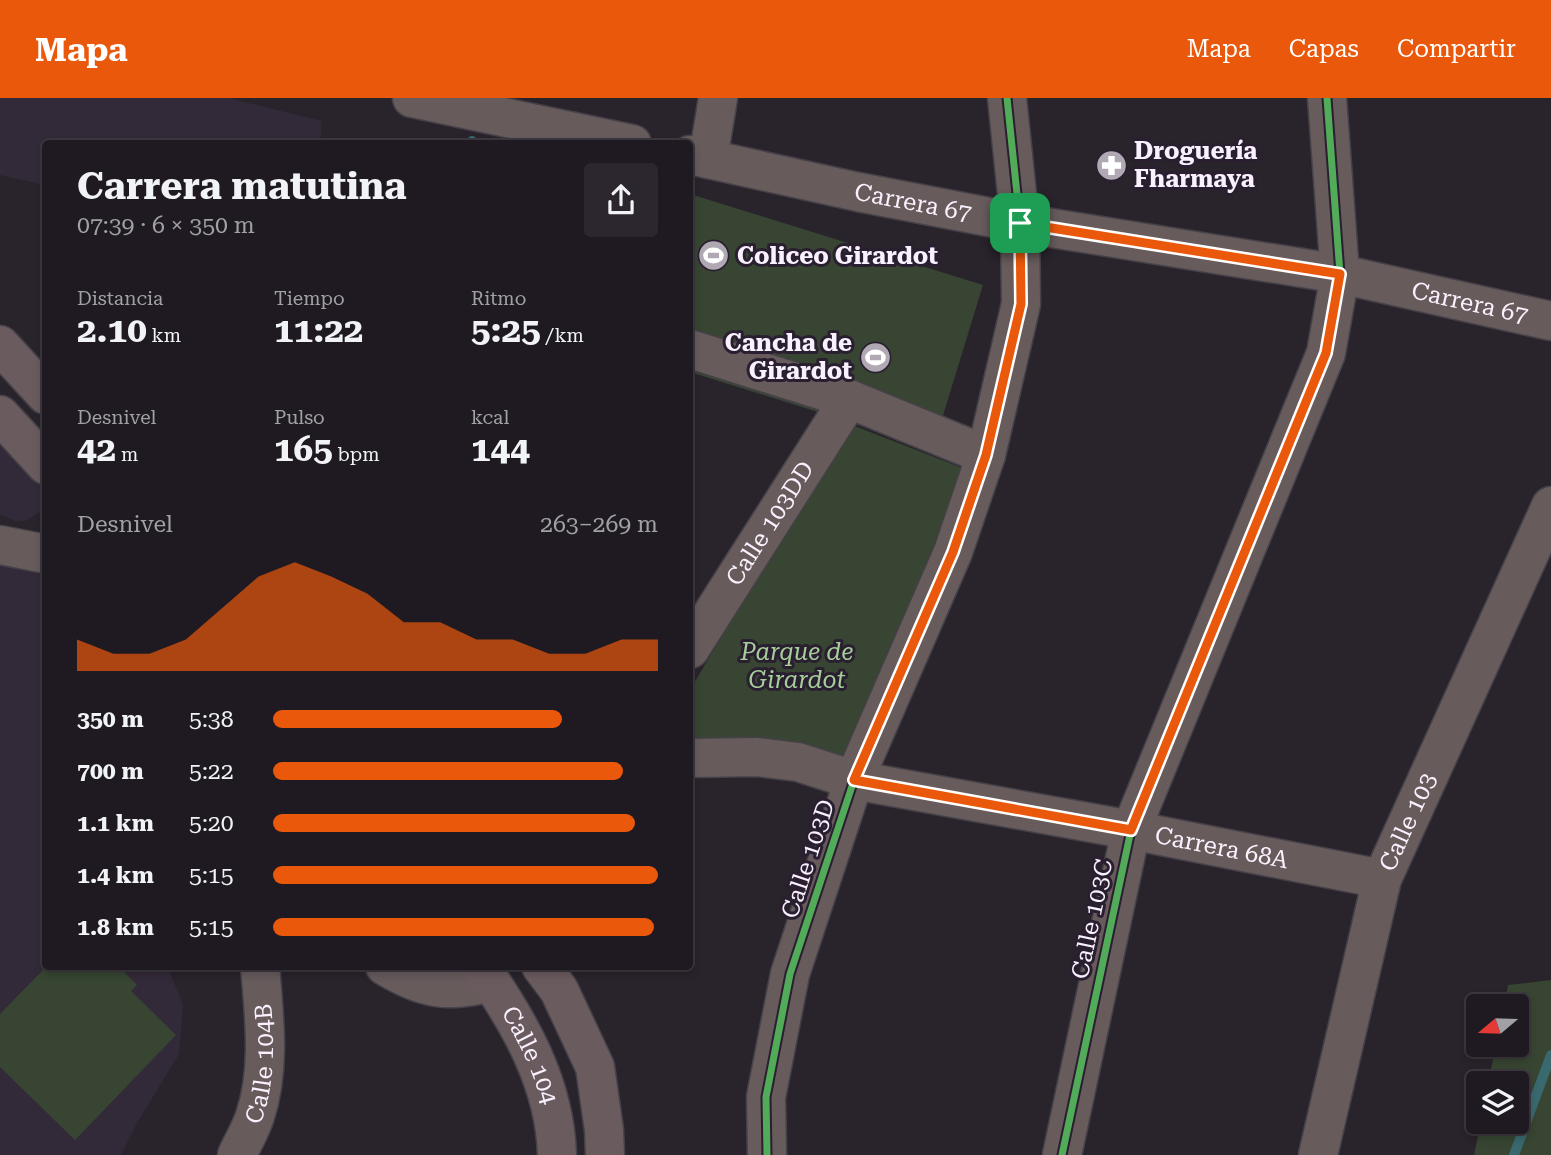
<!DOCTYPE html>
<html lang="es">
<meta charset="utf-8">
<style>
body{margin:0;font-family:"Roboto Serif",serif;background:#2c272e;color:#f1f3f6;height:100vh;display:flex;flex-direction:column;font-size:26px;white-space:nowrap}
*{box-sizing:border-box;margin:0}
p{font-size:23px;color:#a1a1a5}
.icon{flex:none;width:38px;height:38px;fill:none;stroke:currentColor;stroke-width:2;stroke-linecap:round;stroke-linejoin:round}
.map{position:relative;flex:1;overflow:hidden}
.drawer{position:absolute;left:42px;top:42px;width:651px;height:830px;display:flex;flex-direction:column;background:#1f1a21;border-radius:7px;box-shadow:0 4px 10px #0003,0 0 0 2px #3c383f}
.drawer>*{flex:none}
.needle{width:46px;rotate:251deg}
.fabs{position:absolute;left:1466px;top:896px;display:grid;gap:14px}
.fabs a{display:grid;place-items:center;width:63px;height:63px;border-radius:7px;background:#1f1a21;box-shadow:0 4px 10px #0003,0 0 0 2px #3c383f;font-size:35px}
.pin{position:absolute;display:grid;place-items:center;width:60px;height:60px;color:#fff;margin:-30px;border-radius:14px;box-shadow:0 4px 10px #0006}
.round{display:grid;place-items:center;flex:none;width:74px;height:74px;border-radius:7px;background:#2c272e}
.headline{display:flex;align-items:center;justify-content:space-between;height:119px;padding:0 35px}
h1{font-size:38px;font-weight:700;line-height:52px}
.stats{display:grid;grid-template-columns:repeat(3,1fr);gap:10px;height:119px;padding:7px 35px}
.stats div{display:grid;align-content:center}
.stats b{font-size:35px;font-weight:700}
.stats small{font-size:19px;font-weight:400}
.stats p{font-size:19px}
.chart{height:196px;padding:14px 35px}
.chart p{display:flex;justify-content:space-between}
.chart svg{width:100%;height:126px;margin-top:7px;fill:#ea580c;opacity:.7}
ul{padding:0 35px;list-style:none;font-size:23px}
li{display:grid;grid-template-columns:112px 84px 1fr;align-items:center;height:52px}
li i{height:18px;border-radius:9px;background:#ea580c}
header{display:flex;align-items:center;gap:42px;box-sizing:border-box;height:98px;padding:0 35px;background:#ea580c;color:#fff}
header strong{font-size:33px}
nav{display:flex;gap:38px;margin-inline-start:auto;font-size:24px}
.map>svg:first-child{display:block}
</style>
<header>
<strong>Mapa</strong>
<nav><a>Mapa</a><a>Capas</a><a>Compartir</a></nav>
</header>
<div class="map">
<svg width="1551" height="1057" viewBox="0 0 1551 1057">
<rect width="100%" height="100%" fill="#29232c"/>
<g fill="#332a39">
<polygon points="0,0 229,0 322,23 320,45 46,46 45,87 0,77"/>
<polygon points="0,338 34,374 45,393 45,407 42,413 25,423 16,423 0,417"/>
<polygon points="0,462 45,478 46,868 167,868 183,906 179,956 137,1025 121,1057 0,1057"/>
</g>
<g fill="#374532">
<polygon points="690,96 983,187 933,350 690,274"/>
<polygon points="847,325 965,371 844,665 690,650 690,592"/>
<polygon points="47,868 118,868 137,887 131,893 176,937 75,1042 0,969 0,916"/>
<polygon points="1551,882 1551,1057 1474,1057 1481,1024 1517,1024 1517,985 1488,985 1496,947 1517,947 1517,908 1504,908 1508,887"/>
</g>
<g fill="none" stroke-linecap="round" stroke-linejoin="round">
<g stroke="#39686e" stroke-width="10">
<polyline points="472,46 472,43"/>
<polyline points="1514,1057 1551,957"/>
</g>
<defs>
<g id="minor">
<polyline points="412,0 632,46"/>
<path id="s1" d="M690 57 858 94 1020 125 1340 176 1551 223"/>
<polyline points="708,61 718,0"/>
<polyline points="690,251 849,301 986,357"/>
<polyline points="0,447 46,456"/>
<path id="s2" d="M690 551 849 301"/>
<path id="s3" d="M690 660 757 659 798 664 854 682 1131 732 1382 781"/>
<path d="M385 868C423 891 448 896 491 884"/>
<path id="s4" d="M237 1057C243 1044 251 1031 255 1018 271 970 264 917 260 868"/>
<polyline points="767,1057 766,999 790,876 854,682 953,454 986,357 1021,206 1020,125 1007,0"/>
<polyline points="1062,1057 1131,732 1326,255 1340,176 1327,0"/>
<path id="s5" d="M1318 1057 1382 781 1551 408"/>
</g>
<g id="major">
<polyline points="0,247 46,297"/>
<polyline points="0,317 46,367"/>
<path id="s6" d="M480 868C520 925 555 986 557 1057"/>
<polyline points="541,868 559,892 595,969 604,1032 605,1057"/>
</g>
</defs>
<use href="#minor" stroke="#454148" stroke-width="41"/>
<use href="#major" stroke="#454148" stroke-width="41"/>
<use href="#minor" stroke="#675b5c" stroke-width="38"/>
<use href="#major" stroke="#6a5b5e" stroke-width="38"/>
<defs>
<g id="cycleway">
<polyline points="767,1057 766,999 790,876 854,682 953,454 986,357 1021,206 1020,125 1007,0"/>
<polyline points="1062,1057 1131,732 1326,255 1340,176 1327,0"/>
</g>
</defs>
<use href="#cycleway" stroke="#2a1f30" stroke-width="11"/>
<use href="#cycleway" stroke="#51ab58" stroke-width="7"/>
</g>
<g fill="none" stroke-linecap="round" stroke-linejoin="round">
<defs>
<polygon id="route" points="1020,125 1340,176 1326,255 1131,732 854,682 953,454 986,357 1021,206"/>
</defs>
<use href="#route" stroke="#fff" stroke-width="14"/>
<use href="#route" stroke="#ea580c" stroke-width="9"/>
</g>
<defs>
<symbol id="pharmacy-disc" viewBox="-11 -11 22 22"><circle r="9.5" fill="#b0a9b4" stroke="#2a1f30"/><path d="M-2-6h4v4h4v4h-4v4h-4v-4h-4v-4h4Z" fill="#fff"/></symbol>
<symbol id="stadium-disc" viewBox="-11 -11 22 22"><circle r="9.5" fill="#b0a9b4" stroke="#2a1f30"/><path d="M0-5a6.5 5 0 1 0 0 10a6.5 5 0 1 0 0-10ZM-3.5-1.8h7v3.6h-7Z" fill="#fff"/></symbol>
</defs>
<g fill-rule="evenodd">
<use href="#pharmacy-disc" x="1094" y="50" width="35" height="35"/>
<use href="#stadium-disc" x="696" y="140" width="35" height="35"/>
<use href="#stadium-disc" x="858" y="242" width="35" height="35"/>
</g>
<g text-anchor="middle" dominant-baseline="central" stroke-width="6" stroke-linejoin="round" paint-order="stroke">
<g font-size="24" font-weight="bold" fill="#f9f1fd" stroke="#2a1f30" text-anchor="start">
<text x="1134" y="53">Droguería<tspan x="1134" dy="28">Fharmaya</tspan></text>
<text x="737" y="158">Coliceo Girardot</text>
<text x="852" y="245" text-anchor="end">Cancha de<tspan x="852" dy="28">Girardot</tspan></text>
</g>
<g font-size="24" fill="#f9f1fd" stroke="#2a1f30">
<text stroke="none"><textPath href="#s1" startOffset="228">Carrera 67</textPath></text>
<text stroke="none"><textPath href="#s1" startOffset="794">Carrera 67</textPath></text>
<text stroke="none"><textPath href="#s2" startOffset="149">Calle 103DD</textPath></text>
<text stroke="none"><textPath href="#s5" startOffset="346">Calle 103</textPath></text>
<text stroke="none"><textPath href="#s3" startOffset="541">Carrera 68A</textPath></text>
<text transform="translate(808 761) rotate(-72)">Calle 103D</text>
<text transform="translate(1092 821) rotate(-78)">Calle 103C</text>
<text stroke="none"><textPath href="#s6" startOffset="103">Calle 104</textPath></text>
<text stroke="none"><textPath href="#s4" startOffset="96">Calle 104B</textPath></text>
</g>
<g font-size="24" font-style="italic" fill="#a5ce99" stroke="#2a1f30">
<text x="797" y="554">Parque de<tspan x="797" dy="28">Girardot</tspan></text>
</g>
</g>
</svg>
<div class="fabs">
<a><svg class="needle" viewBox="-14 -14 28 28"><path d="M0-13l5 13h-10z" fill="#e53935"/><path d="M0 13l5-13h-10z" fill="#a1a1a5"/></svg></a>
<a><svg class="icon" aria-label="layers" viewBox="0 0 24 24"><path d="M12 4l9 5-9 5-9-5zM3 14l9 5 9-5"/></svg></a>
</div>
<div class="pin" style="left:1020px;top:125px;background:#1e9e55"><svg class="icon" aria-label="arrive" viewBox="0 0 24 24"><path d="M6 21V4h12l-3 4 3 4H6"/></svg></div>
<section class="drawer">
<div class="headline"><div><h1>Carrera matutina</h1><p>07:39 · 6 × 350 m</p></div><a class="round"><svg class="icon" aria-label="share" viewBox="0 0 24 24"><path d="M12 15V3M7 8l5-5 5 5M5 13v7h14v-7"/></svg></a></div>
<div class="stats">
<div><p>Distancia</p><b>2.10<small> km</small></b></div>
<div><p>Tiempo</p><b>11:22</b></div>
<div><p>Ritmo</p><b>5:25<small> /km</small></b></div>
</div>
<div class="stats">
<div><p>Desnivel</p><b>42<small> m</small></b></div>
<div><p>Pulso</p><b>165<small> bpm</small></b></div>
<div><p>kcal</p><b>144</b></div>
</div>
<div class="chart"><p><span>Desnivel</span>263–269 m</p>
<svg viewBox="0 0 160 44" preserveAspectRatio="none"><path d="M0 44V33L10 38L20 38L30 33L40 22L50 11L60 6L70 11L80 17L90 27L100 27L110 33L120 33L130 38L140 38L150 33L160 33V44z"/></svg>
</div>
<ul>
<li><b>350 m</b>5:38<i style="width:75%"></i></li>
<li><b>700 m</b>5:22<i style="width:91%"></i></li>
<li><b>1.1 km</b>5:20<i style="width:94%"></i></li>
<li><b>1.4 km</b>5:15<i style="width:100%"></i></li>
<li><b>1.8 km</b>5:15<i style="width:99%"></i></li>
</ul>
</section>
</div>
